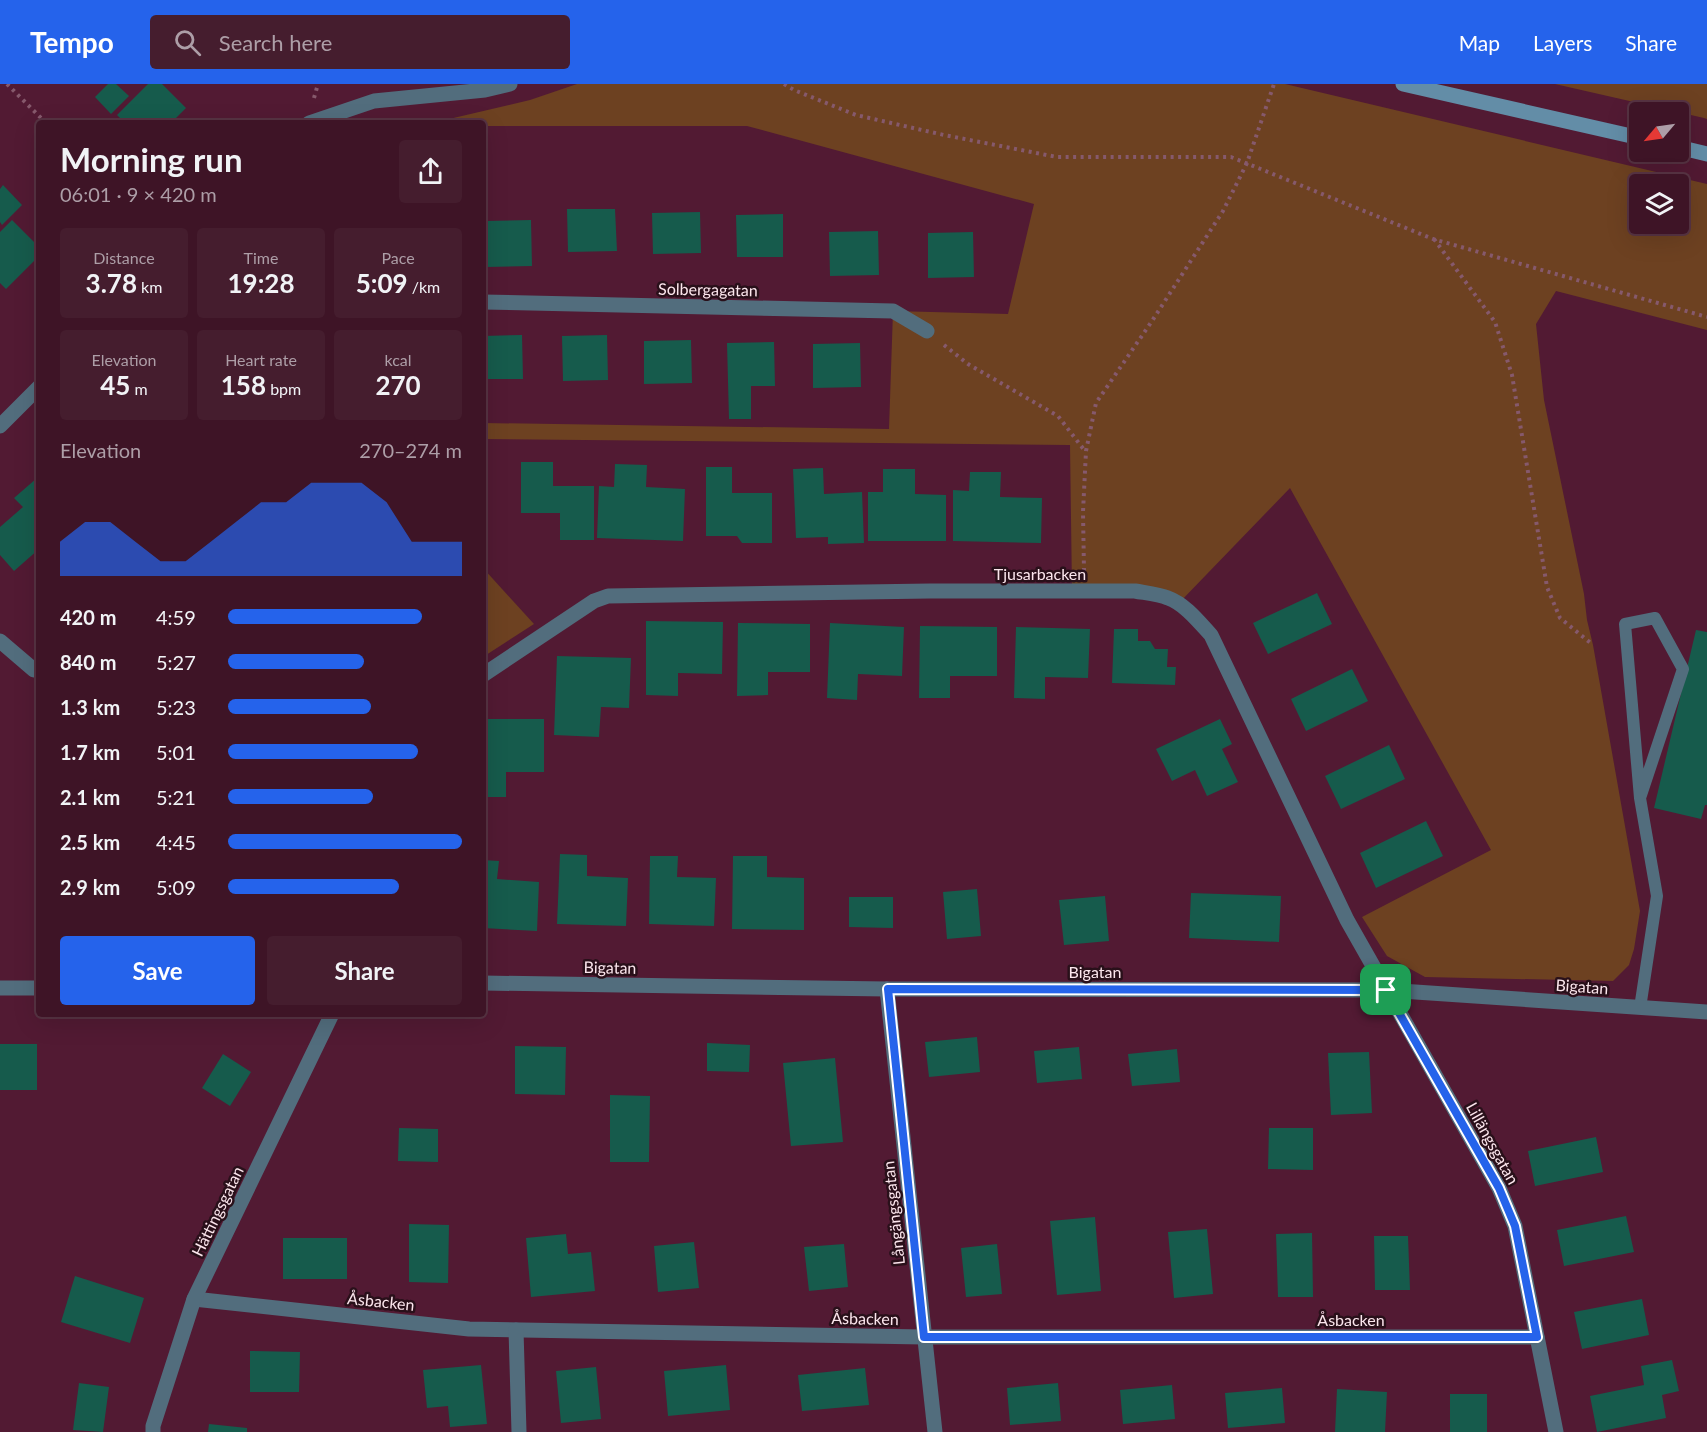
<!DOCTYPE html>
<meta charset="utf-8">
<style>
body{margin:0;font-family:Lato,sans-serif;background:#451d2e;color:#f1f3f6;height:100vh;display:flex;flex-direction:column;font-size:22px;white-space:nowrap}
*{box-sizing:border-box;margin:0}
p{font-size:20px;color:#ad9ea7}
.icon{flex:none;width:33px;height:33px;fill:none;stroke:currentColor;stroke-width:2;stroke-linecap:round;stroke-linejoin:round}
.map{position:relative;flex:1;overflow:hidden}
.panel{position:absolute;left:36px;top:36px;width:450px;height:897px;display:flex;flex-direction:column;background:#3e1426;border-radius:6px;box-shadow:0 6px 24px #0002,0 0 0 2px #573343}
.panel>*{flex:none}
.needle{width:39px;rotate:241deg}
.buttons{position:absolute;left:1629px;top:18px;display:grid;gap:12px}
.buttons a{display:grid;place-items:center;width:60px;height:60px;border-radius:6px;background:#3e1426;box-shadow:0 6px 24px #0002,0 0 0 2px #573343;font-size:30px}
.pin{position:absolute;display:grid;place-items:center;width:51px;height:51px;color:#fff;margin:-26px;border-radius:12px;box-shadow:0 3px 9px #0006}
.round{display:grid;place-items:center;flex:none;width:63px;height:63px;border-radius:6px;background:#451d2e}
.summary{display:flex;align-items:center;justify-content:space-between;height:102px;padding:0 24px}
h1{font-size:33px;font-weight:700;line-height:45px}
.figures{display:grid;grid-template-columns:repeat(3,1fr);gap:9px;height:102px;padding:6px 24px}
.figures div{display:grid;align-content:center;border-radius:6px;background:#451d2e;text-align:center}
.figures b{font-size:26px;font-weight:700}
.figures small{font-size:16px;font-weight:400}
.figures p{font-size:16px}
.chart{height:168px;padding:12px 24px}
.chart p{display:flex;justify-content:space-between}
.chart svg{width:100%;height:108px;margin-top:6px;fill:#2563eb;opacity:.7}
.cta{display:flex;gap:12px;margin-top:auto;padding:12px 24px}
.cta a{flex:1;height:69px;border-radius:6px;background:#2563eb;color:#fff;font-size:24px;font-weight:700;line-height:69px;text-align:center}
.cta a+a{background:#451d2e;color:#f1f3f6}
ul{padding:0 24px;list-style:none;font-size:20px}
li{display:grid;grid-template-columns:96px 72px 1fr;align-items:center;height:45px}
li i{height:15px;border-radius:8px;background:#2563eb}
header{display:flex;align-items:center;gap:36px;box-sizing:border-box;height:84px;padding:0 30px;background:#2563eb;color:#fff}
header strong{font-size:28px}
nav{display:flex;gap:33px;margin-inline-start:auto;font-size:21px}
.search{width:420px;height:54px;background:#451d2e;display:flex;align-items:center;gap:15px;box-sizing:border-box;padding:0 21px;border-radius:6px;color:#ad9ea7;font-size:22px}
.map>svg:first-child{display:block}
</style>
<header>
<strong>Tempo</strong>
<div class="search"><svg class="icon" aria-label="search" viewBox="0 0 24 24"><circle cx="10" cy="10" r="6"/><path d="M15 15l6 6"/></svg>Search here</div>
<nav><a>Map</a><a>Layers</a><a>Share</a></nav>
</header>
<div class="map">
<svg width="1707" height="1348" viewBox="0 0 1707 1348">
<rect width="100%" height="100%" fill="#521a33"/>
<g fill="#6d4121" fill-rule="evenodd">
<path d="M577 0H1285L1707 100V246L1556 207 1536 240 1544 316 1584 510 1587 536 1593 561 1640 827 1634 865 1629 881 1613 897 1425 893 1387 872 1362 833 1491 766 1290 404 1178 520 1169 514 1072 507 1070 361 483 355V339L889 345 893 227 1008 230 1034 120 747 42H483V39H432L530 16ZM1640 100H1678V140H1640Z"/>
<polygon points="1555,0 1707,0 1707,35 1704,34"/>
<polygon points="483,484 534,540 483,573"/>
</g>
<g fill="#165b4c">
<polygon points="108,0 116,0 129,12 111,30 95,13"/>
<polygon points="148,0 162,0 186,24 171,39 125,39 117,31"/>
<polygon points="3,101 22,121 2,141 0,138 0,105"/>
<polygon points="567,125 615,125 617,167 568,168"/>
<polygon points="700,128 701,169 653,170 652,129"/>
<polygon points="783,130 783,173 737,173 736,131"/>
<polygon points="12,136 39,163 39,172 6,205 0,199 0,148"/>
<polygon points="531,136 532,182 486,183 485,137"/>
<polygon points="878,147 879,191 830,192 829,148"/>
<polygon points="973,148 974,193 928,194 928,149"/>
<polygon points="522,251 523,295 483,295 483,252"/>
<polygon points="607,251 608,296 563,297 562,252"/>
<polygon points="691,256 692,299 644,300 644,257"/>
<polygon points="774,258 775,302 751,302 751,335 729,335 727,259"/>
<polygon points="860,259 861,303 813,304 813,260"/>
<polygon points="521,378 553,378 553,402 594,402 594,456 560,456 560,429 521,429"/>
<polygon points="615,380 647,381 646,403 685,405 683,457 597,454 599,402 614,403"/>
<polygon points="706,383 732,383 732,409 772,409 772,459 742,459 737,452 706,452"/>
<polygon points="823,384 824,410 862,408 864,459 828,460 828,453 796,454 793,385"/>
<polygon points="883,385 915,385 915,410 946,411 946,457 868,457 868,408 883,408"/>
<polygon points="970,388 1001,388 1000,413 1042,414 1041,459 953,457 953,406 969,407"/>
<polygon points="37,394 39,397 39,465 14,487 0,471 0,443 23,423 14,414"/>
<polygon points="1317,509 1332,540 1268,570 1253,539"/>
<polygon points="646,537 723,538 722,590 678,589 678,612 646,611"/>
<polygon points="738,539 810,540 810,588 768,588 768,611 737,612"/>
<polygon points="830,539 904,543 902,592 858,590 857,616 827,614"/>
<polygon points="920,542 997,543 997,592 950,592 950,614 919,614"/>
<polygon points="1016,543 1090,545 1088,594 1045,593 1045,615 1014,614"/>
<polygon points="1114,545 1138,545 1138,557 1150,557 1155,565 1168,565 1167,583 1176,583 1175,601 1112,599"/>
<polygon points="1696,546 1707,548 1707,721 1705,721 1701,735 1654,724"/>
<polygon points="557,572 631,574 629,624 601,623 599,653 554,651"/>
<polygon points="1352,585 1368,617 1306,647 1291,615"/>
<polygon points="483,635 544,635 544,688 506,688 506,713 483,713"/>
<polygon points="1220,635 1232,660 1222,665 1238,698 1207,712 1195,686 1172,697 1156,665"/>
<polygon points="1389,661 1405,695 1341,725 1325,692"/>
<polygon points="1426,737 1443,772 1376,804 1360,769"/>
<polygon points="560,770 587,771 587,792 628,794 626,842 557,840"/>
<polygon points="650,772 678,772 677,793 716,794 714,842 649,840"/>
<polygon points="733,772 767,772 767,793 804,794 804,846 732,845"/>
<polygon points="483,776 499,777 497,795 539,798 537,847 483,844"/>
<polygon points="977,805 981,852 947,855 943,808"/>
<polygon points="1191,809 1281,812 1279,858 1189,854"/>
<polygon points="1105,812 1109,857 1064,861 1059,816"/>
<polygon points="849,813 893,813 893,844 849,843"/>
<polygon points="977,953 980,988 929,993 925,958"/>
<polygon points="707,959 750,961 749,988 707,987"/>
<rect x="0" y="960" width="37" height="46"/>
<polygon points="515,962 566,963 565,1011 515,1010"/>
<polygon points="1079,963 1082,995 1037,999 1034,967"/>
<polygon points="1177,965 1180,998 1132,1002 1128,970"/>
<polygon points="1369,968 1372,1029 1331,1031 1328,969"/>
<polygon points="223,970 251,988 230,1022 202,1004"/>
<polygon points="835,974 843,1058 791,1062 783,979"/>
<polygon points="610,1011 650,1012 649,1078 610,1078"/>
<polygon points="399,1044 438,1045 438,1078 398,1077"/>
<polygon points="1269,1044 1313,1044 1313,1086 1268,1085"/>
<polygon points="1596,1053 1603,1088 1535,1102 1528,1067"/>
<polygon points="1626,1132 1634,1168 1564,1182 1557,1146"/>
<polygon points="1095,1133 1101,1207 1057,1211 1050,1137"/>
<polygon points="409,1140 449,1141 448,1199 409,1198"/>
<polygon points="1207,1145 1213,1210 1174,1214 1168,1148"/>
<polygon points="1312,1149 1313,1213 1278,1213 1276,1150"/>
<polygon points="566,1150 568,1170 591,1168 595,1207 531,1213 526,1154"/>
<polygon points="1374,1152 1408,1152 1410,1206 1375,1206"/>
<rect x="283" y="1154" width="64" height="41"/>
<polygon points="694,1158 699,1204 658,1208 654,1162"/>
<polygon points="844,1160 848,1203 809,1207 804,1163"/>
<polygon points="997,1160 1002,1210 966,1213 961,1164"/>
<polygon points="75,1192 144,1214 130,1259 61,1238"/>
<polygon points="1642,1215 1649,1251 1582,1265 1574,1228"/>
<polygon points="250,1267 300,1268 299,1308 250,1308"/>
<polygon points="1672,1276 1679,1307 1662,1311 1666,1334 1597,1348 1590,1312 1644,1301 1641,1282"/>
<polygon points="481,1281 487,1340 450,1343 448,1322 427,1324 423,1286"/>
<polygon points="726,1281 730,1326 668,1332 664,1287"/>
<polygon points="596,1283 601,1335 561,1339 556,1287"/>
<polygon points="865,1284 869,1321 802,1327 798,1291"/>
<polygon points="79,1299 109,1303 103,1348 73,1346"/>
<polygon points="1058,1299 1061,1337 1010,1341 1007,1304"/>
<polygon points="1172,1301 1175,1335 1123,1340 1120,1306"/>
<polygon points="1282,1304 1285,1339 1228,1344 1225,1309"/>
<polygon points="1337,1305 1387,1308 1385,1348 1335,1348"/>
<rect x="1450" y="1310" width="37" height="38"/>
<polygon points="209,1340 247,1344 247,1348 208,1348"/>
</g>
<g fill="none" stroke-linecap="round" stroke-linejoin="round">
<g stroke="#86596c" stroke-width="4" stroke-dasharray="3 4.5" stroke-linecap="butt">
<polyline points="7,0 46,39"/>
<polyline points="784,0 794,6 856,31 944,51 1057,73 1231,73 1433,155 1707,233"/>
<polyline points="314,14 318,0"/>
<polyline points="1434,155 1495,238 1512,291 1547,503 1560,534 1593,561"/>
<polyline points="944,261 968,280 1058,332 1085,367"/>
<polyline points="1084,487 1083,428 1086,367 1096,319 1152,237 1223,127 1247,79 1274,0"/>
</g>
<polyline stroke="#526d7d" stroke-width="12" points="1640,924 1657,812 1640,714 1683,585 1655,534 1625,540 1640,714"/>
<g stroke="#526d7d" stroke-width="15">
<polyline points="309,39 374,17 485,6 510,0"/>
<polyline points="483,218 893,227 927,247"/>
<polyline points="0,342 39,303"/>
<polyline points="0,557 34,586 39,587"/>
<path d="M483 591 594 517 608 512 930 507H1135C1146 509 1158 510 1168 514 1185 520 1199 538 1211 551L1347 836 1499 1104 1515 1142 1556 1348"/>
<polyline points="483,899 887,905 1386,906 1707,928"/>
<polyline points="0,904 39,904"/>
<polyline points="887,905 935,1348"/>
<polyline points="194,1215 469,1245 924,1253 1537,1253"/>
<polyline points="516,1246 519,1348"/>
<polyline points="153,1348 153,1342 194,1215 332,930"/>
</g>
<g stroke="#638da7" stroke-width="15">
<polyline points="1403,0 1640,54"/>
<polyline points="1678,63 1707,70"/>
</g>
</g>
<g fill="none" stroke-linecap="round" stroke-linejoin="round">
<defs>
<polygon id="route" points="888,905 1386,906 1499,1104 1515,1142 1537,1253 924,1253"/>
</defs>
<use href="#route" stroke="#fff" stroke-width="12"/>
<use href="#route" stroke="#2563eb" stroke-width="8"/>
</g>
<g text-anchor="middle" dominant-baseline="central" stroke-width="5" stroke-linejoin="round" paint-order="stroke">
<g font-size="16" fill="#fce6ed" stroke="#29101a">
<text transform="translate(708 205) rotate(1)">Solbergagatan</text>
<text x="1040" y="489">Tjusarbacken</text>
<text transform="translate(610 883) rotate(1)">Bigatan</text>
<text x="1095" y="887">Bigatan</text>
<text transform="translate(1582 902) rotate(4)">Bigatan</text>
<text transform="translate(1493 1059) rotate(61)">Lillängsgatan</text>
<text transform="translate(217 1127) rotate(-64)">Hättingsgatan</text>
<text transform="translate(893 1129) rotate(-96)">Långängsgatan</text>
<text transform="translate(381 1217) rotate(6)">Åsbacken</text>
<text transform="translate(865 1234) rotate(1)">Åsbacken</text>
<text x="1351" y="1235">Åsbacken</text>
</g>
</g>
</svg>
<div class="buttons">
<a><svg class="needle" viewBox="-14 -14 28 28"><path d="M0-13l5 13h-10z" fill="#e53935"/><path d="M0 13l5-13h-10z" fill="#ad9ea7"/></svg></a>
<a><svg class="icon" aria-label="layers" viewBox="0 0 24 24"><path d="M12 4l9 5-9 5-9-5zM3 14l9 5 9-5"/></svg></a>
</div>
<div class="pin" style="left:1386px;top:906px;background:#1e9e55"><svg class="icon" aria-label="arrive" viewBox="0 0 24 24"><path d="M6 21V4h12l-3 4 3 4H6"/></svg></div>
<section class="panel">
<div class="summary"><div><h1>Morning run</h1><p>06:01 · 9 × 420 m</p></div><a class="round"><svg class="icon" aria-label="share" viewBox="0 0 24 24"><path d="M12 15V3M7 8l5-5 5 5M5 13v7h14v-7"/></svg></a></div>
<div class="figures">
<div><p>Distance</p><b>3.78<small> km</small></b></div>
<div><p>Time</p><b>19:28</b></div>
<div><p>Pace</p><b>5:09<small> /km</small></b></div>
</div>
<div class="figures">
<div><p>Elevation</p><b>45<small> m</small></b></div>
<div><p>Heart rate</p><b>158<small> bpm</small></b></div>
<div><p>kcal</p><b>270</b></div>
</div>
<div class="chart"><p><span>Elevation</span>270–274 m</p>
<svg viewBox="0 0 160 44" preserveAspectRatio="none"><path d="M0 44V30L10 22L20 22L30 30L40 38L50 38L60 30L70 22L80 14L90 14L100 6L110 6L120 6L130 14L140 30L150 30L160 30V44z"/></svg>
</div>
<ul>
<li><b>420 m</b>4:59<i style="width:83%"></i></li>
<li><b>840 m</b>5:27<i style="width:58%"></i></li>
<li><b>1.3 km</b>5:23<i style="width:61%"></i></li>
<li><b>1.7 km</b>5:01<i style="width:81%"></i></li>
<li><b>2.1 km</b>5:21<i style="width:62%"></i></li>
<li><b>2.5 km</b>4:45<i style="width:100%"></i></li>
<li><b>2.9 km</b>5:09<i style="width:73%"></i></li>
</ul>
<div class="cta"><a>Save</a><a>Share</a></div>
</section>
</div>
